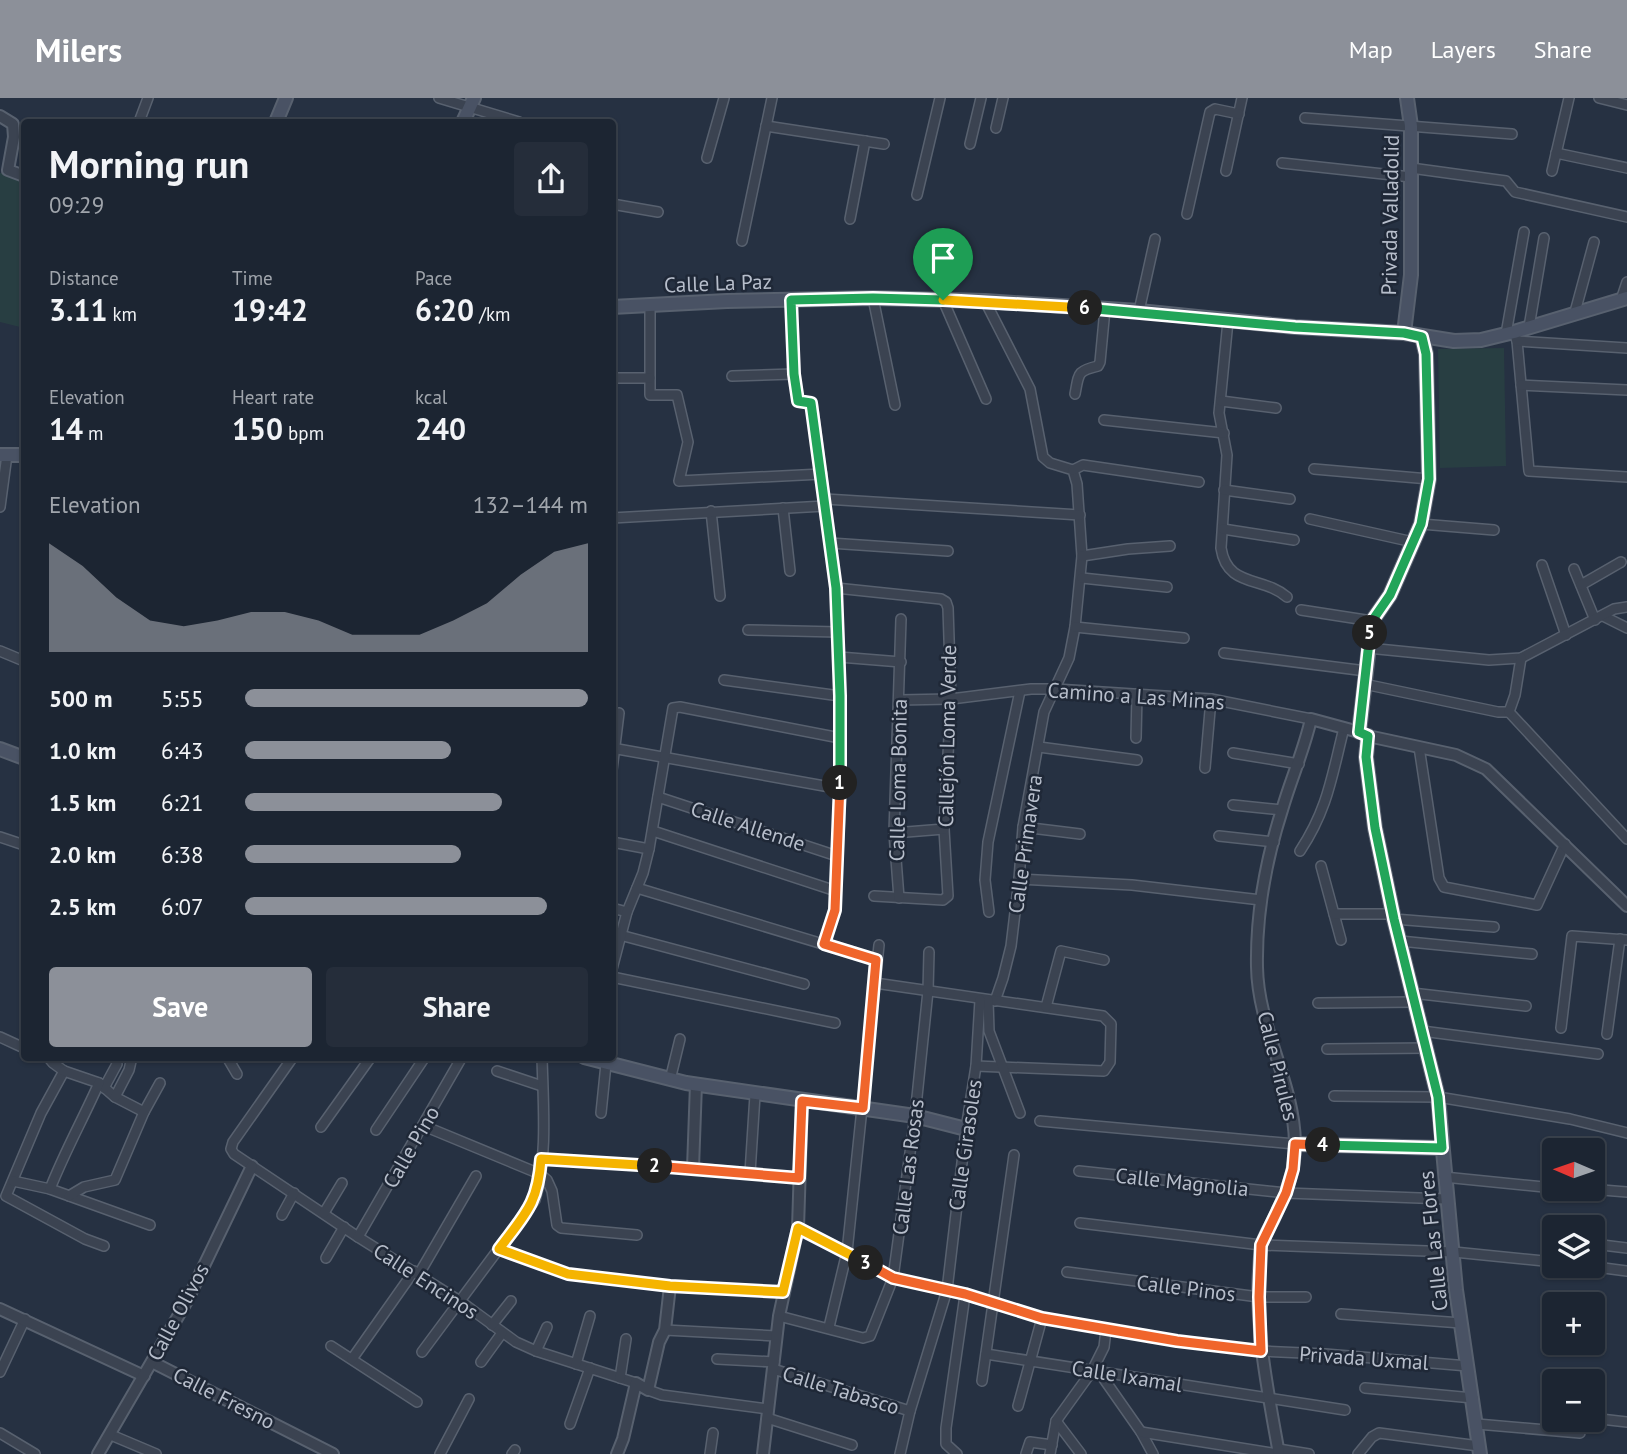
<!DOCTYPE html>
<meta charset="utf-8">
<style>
body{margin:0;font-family:"PT Sans",sans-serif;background:#252d3a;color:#f1f3f6;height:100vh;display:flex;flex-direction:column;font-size:26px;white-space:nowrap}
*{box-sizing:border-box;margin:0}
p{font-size:23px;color:#a0a5ac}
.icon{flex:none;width:38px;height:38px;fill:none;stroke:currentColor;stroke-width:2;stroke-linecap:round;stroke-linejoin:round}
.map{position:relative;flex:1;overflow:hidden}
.panel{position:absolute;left:21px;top:21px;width:595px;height:942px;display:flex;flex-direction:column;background:#1c2532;border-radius:7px;box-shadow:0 2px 5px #0004,0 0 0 2px #3a424d}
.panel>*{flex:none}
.needle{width:46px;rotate:272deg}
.buttons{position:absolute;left:1542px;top:1040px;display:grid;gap:14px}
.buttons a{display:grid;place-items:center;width:63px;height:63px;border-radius:7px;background:#1c2532;box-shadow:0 2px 5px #0004,0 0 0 2px #3a424d;font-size:35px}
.pin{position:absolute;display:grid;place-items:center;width:60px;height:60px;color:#fff;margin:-72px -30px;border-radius:50% 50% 50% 0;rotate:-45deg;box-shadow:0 0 7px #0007}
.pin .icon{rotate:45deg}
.km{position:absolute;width:35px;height:35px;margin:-18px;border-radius:50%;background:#222;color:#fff;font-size:19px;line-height:35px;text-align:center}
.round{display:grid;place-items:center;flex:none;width:74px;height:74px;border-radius:7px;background:#252d3a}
.summary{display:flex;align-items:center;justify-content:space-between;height:119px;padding:0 28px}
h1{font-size:38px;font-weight:800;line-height:52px}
.stats{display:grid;grid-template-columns:repeat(3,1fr);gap:10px;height:119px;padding:7px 28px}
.stats div{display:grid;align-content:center}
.stats b{font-size:30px;font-weight:800}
.stats small{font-size:19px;font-weight:400}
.stats p{font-size:19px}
.chart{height:196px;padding:14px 28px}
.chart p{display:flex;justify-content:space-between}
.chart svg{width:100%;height:126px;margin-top:7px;fill:#8c9099;opacity:.7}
.button{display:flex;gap:14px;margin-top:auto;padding:14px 28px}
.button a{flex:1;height:80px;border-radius:7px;background:#8c9099;color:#fff;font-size:28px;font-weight:800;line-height:80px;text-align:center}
.button a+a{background:#252d3a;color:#f1f3f6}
ul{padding:0 28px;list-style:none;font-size:23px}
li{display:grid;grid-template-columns:112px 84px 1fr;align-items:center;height:52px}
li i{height:18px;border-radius:9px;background:#8c9099}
header{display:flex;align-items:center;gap:42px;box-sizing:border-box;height:98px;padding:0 35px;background:#8c9099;color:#fff}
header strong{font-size:33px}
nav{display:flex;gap:38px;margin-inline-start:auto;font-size:24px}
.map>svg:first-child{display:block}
</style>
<header>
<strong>Milers</strong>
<nav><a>Map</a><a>Layers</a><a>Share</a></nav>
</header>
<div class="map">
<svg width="1627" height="1356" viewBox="0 0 1627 1356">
<rect width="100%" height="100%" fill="#263142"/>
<g fill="#283e42">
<polygon points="12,74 24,79 24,230 0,224 0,75"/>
<polygon points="1504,250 1506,368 1440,370 1438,251"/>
</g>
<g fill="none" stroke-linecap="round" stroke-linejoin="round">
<defs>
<g id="minor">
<polyline points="439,0 519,24"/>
<polyline points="1599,0 1627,7"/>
<polyline points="1305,20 1512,36"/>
<polyline points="139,24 148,0"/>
<polyline points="766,28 884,46"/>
<polyline points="996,30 1003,0"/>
<polyline points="970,46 981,0"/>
<polyline points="1556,55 1627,70"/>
<polyline points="707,60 724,0"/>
<polyline points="1282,65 1411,79"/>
<polyline points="1411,70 1506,83 1515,94 1627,119"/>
<polyline points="1226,73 1242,0"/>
<polyline points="1552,73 1569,0"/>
<polyline points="917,97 940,0"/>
<polyline points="612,106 658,114"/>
<polyline points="1187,116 1210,14 1215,11 1239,16"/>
<polyline points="850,121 865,43"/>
<polyline points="742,143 772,0"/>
<polyline points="873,200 895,307"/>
<polyline points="791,202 794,276 798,303 812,305 836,490 840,598 841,691 835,812 824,846"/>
<polyline points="943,202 986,301"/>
<polyline points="1621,202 1627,184"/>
<polyline points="985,203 1030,291 1043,359 1050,365 1073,372 1077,386 1082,458 1075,529 1069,560 1044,614 1023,729 1019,781 1011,848 1003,880 995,903"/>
<polyline points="650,207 650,297 677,297 688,344 679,383 822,376"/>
<polyline points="1139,213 1155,141"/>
<polyline points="1575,214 1594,144"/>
<path d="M1228 223 1219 315 1227 357 1221 450C1227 490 1263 478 1287 499"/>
<polyline points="1529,229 1544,140"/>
<polyline points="1514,234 1517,243 1529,373 1627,379"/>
<polyline points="1506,236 1524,134"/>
<polyline points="1517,243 1627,250"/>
<polyline points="732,278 794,276"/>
<polyline points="612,280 650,280"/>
<polyline points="1521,287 1627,292"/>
<path d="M1075 296C1079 275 1077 273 1098 268L1100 264 1105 211"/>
<polyline points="1221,303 1276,310"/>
<polyline points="1104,322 1224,335"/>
<polyline points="1314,371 1429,381"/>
<polyline points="1073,372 1083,367 1199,384"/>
<polyline points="1224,392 1290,401"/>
<polyline points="825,401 1080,417"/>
<polyline points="0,409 7,357"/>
<polyline points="783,410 790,473"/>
<polyline points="711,413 720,498"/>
<polyline points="612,420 825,408"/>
<polyline points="1310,421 1413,444"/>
<polyline points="1421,426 1494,432"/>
<polyline points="1223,431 1294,442"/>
<polyline points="830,445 948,453"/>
<polyline points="1082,458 1128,451 1170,448"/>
<polyline points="1542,467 1566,537"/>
<polyline points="1574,471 1595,522"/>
<polyline points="1082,480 1167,489"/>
<polyline points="1581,487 1621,464"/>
<polyline points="836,490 941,501 946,504 948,510 951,601 944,731 948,798 943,802 874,798"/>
<polyline points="1301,512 1372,523"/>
<polyline points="1603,518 1627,530"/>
<polyline points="1075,529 1184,540"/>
<polyline points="748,532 838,534"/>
<polyline points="1368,550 1489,562 1521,560 1614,511 1627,509"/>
<polyline points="0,553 24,563"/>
<polyline points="1224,555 1366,573"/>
<polyline points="839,559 901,564"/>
<polyline points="724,582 840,598"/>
<polyline points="1364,586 1498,614 1509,614"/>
<polyline points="900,602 951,601 1031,591 1056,591 1211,601 1311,621"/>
<polyline points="1509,614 1627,741"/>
<polyline points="1509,614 1515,597 1521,560"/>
<polyline points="1136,640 1137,596"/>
<polyline points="1039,649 1137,662"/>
<polyline points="1419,649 1439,780 1444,789 1537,807 1565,746"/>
<polyline points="612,650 841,691"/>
<polyline points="1233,655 1299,666"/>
<polyline points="1205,670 1211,601"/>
<polyline points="612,672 619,615"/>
<polyline points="658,699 837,758"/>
<polyline points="1233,707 1282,712"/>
<polyline points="1023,729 1080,736"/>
<polyline points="653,733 836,793"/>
<polyline points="894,735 944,731"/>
<polyline points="1219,738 1274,744"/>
<polyline points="0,739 24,747"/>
<polyline points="612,744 649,751"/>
<path d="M1300 753C1328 711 1332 677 1344 630"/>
<polyline points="1321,768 1341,842"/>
<polyline points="1019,781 1132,787 1261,802"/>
<polyline points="637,790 876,862"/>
<polyline points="899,800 894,735 901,521"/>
<polyline points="612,810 627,814"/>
<polyline points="989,814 985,782 988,744 1020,593"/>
<polyline points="1334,816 1393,816"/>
<polyline points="1394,821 1494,829"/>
<polyline points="620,837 804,886"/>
<polyline points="1400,843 1532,856"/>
<polyline points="612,871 627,814 643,775 649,751 673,610 680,609 840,640"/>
<polyline points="612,879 835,925"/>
<polyline points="875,885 1103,918 1111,926 1110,964 1104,973 976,968"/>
<polyline points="1412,895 1526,908"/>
<polyline points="988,902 989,933 1020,1015"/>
<polyline points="1318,905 1414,904"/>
<polyline points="1046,909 1061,853 1104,862"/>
<polyline points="1561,930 1572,838 1627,842"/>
<polyline points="1422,933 1598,956"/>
<polyline points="1607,936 1620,841"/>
<polyline points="0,939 24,950"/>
<polyline points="1327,951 1427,950"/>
<polyline points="48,959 53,965 64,973 41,1015 6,1098 85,1141 104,1148"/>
<polyline points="227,959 237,976"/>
<polyline points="293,959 233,1044 231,1051 234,1056 358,1139 460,1203 516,1244 536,1253 636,1285"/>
<polyline points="64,973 99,985 115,999 144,1014"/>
<polyline points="497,973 542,988"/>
<polyline points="670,982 680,941"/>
<polyline points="104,990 117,966"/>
<polyline points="1334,998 1438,999 1570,1021 1627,1035"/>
<polyline points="115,999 129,972 132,959"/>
<polyline points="601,1015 606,966"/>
<polyline points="1040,1023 1295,1046"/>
<polyline points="424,1028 540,1076 547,1082 552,1093 557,1127 561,1130 637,1137"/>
<polyline points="321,1029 371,959"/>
<polyline points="376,1032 425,959"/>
<polyline points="541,1061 693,1070 799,1080"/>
<polyline points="1079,1073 1286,1095 1446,1101"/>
<polyline points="750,1075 755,997"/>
<polyline points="1444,1079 1554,1090"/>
<polyline points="13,1083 50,1091 150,1127"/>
<polyline points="1561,1090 1568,1091"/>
<path d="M50 1091C64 1055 83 1021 99 985"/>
<polyline points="1590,1091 1627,1094"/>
<polyline points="69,1098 84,1089 115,1082 144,1014 160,985"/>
<polyline points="324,1115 342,1085"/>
<polyline points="282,1117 294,1095"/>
<polyline points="1080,1125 1261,1147 1454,1154 1554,1164"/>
<polyline points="798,1130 893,1180 965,1197 1042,1220 1177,1243 1261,1253 1325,1256 1468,1268"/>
<polyline points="358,1139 462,959"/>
<polyline points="1594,1146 1627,1150"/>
<polyline points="499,1151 568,1176 670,1188 783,1194"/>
<polyline points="326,1160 344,1129"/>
<polyline points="1581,1167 1627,1173"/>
<polyline points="1067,1174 1259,1199 1306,1199"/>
<polyline points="419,1176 476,1078"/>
<polyline points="1341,1216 1461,1225"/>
<polyline points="779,1218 863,1240 870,1238 893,1180 915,1018 928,893 929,854"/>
<polyline points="492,1227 511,1203"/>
<polyline points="829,1229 847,1154 879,847"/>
<polyline points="665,1232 776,1238"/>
<polyline points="331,1248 417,1304"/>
<polyline points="536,1253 547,1229"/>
<path d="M422 1254 535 1102C548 1060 543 1003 542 959"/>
<polyline points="986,1256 1345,1312"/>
<polyline points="352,1261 414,1173"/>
<polyline points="717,1261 774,1264"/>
<polyline points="481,1264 502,1235"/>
<polyline points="576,1266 590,1218"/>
<polyline points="773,1271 910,1313"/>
<polyline points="0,1274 25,1221"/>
<polyline points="1099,1274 1141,1334 1153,1356"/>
<polyline points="620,1280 626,1241"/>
<polyline points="982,1283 1014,1057"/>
<polyline points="1365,1290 1473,1300"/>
<polyline points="648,1292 662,1297 768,1311"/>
<polyline points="1018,1308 1042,1220"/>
<polyline points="767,1320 852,1347"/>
<polyline points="1592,1320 1627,1324"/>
<polyline points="1056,1323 1081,1356"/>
<polyline points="570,1326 590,1270"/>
<polyline points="1477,1326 1580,1335"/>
<polyline points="1141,1334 1278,1356"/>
<polyline points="0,1335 35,1356"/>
<polyline points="111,1337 156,1356"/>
<polyline points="1278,1351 1309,1356"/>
<polyline points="440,1356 469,1301"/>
<polyline points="512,1356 515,1352"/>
<polyline points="710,1356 713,1335"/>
<polyline points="900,1356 910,1313 947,1192 966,1031 976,968 980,902"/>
<polyline points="957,1356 946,1346 946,1330 965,1197"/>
<polyline points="1026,1356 1030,1344 1052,1347"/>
<polyline points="1050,1356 1056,1323 1092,1273 1104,1249 1106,1232"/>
<polyline points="1358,1356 1372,1339 1379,1335 1479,1348"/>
</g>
<g id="tertiary">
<polyline points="0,18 13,26 14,39 8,72 24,78"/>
<polyline points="1368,638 1456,657 1486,671 1627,808"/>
<polyline points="693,1070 696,986"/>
<polyline points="0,1211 144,1278"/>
<polyline points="152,1264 333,1356"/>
<polyline points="98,1356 187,1203 252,1068"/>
<polyline points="617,1356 623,1341 636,1285 648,1292 659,1244 665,1232 670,1188"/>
<polyline points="763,1356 779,1218 798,1130 802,1003"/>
<path d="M1279 1356C1267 1288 1252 1219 1261 1150 1262 1140 1269 1130 1274 1121 1285 1096 1296 1073 1295 1045 1294 984 1258 930 1257 869 1256 817 1266 762 1282 712 1291 681 1304 652 1311 621L1359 634"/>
</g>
<g id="secondary">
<polyline points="276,24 286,0"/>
<polyline points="463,24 474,0"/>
<polyline points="612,209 727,203 873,200 985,203 1139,213 1295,229 1404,235 1454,243 1481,242 1514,234 1627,200"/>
<polyline points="1404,235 1411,177 1411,28 1407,0"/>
<polyline points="0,357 24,357"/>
<polyline points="1359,634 1372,523 1390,497 1421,426 1429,381 1426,256 1422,239"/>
<polyline points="1368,638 1366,659 1375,730 1394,821 1438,999 1456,1192 1480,1356"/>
<polyline points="0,651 24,660"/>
<polyline points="584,959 686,985 915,1018 966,1031"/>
<polyline points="1295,1046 1442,1050"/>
</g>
</defs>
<use href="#minor" stroke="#58616f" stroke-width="12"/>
<use href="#tertiary" stroke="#58616f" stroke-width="14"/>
<use href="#secondary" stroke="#58616f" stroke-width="16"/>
<use href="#minor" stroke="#3b4351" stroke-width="9"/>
<use href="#tertiary" stroke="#3b4351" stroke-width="10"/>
<use href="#secondary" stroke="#495264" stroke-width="12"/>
</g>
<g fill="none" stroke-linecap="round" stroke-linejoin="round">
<defs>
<polyline id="split-1" points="840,685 840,598 836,490 811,305 798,303 794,276 791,202 873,200 943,202"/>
<polyline id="split-2" points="655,1068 799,1080 802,1003 863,1010 876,862 824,846 835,812 840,685"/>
<path id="split-3" d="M655 1068 541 1061C538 1106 525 1116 499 1151L568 1176 670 1188 783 1194 798 1130 866 1165"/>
<polyline id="split-4" points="866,1165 893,1180 965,1196 1042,1220 1177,1243 1261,1253 1259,1199 1261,1147 1286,1095 1293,1071 1295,1046 1323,1047"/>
<polyline id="split-5" points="1323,1047 1442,1050 1438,999 1394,821 1375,730 1366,659 1368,638 1359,634 1370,535"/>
<polyline id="split-6" points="1085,210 1295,229 1404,235 1422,239 1426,256 1429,381 1421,426 1390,497 1372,523 1370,535"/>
<polyline id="split-7" points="943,202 1085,210"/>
</defs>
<use href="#split-1" stroke="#fff" stroke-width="14"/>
<use href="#split-2" stroke="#fff" stroke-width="14"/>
<use href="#split-3" stroke="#fff" stroke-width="14"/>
<use href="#split-4" stroke="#fff" stroke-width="14"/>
<use href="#split-5" stroke="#fff" stroke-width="14"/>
<use href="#split-6" stroke="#fff" stroke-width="14"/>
<use href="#split-7" stroke="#fff" stroke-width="14"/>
<use href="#split-1" stroke="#22a559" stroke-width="9"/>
<use href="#split-2" stroke="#f0652b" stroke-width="9"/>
<use href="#split-3" stroke="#f5b400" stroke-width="9"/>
<use href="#split-4" stroke="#f0652b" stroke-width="9"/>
<use href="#split-5" stroke="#22a559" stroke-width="9"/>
<use href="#split-6" stroke="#22a559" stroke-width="9"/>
<use href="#split-7" stroke="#f5b400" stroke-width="9"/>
</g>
<g text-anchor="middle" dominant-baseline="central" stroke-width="5" stroke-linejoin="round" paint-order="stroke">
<g font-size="21" fill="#b7becb" stroke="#1f2837">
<text transform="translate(1390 117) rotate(-89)">Privada Valladolid</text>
<text transform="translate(718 185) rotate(-2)">Calle La Paz</text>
<text transform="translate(1136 598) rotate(4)">Camino a Las Minas</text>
<text transform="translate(947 638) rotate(-89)">Callejón Loma Verde</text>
<text transform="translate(898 682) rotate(-89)">Calle Loma Bonita</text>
<text transform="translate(748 728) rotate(18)">Calle Allende</text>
<text transform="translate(1025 746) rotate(-82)">Calle Primavera</text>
<text transform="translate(1278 968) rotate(76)">Calle Pirules</text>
<text transform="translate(965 1047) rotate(-82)">Calle Girasoles</text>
<text transform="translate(411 1049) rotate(-60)">Calle Pino</text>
<text transform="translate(908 1069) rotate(-83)">Calle Las Rosas</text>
<text transform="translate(1182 1084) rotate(6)">Calle Magnolia</text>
<text transform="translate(1433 1143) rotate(-96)">Calle Las Flores</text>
<text transform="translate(426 1183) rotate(33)">Calle Encinos</text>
<text transform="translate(1186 1190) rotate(7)">Calle Pinos</text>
<text transform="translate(178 1214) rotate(-62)">Calle Olivos</text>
<text transform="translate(1364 1260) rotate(4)">Privada Uxmal</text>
<text transform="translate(1127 1278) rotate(9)">Calle Ixamal</text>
<text transform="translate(841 1292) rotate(17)">Calle Tabasco</text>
<text transform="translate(224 1300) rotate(27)">Calle Fresno</text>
</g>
</g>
</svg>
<div class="buttons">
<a><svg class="needle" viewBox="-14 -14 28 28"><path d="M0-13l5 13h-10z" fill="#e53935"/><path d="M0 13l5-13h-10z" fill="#a0a5ac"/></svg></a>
<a><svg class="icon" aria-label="layers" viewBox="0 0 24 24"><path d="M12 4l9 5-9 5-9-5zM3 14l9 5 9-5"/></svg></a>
<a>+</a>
<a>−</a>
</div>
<div class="pin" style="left:943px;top:202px;background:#1e9e55"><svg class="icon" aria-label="arrive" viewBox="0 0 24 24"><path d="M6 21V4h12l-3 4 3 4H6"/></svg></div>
<b class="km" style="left:840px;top:685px">1</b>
<b class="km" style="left:655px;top:1068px">2</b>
<b class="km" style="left:866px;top:1165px">3</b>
<b class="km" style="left:1323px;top:1047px">4</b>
<b class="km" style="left:1370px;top:535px">5</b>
<b class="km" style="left:1085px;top:210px">6</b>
<section class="panel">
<div class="summary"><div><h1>Morning run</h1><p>09:29</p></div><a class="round"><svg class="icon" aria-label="share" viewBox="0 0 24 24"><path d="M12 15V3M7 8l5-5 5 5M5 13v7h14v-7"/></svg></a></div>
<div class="stats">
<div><p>Distance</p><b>3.11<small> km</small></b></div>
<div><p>Time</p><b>19:42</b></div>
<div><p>Pace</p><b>6:20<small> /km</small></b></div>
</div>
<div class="stats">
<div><p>Elevation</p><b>14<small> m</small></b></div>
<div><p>Heart rate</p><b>150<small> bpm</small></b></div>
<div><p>kcal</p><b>240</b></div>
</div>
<div class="chart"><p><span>Elevation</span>132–144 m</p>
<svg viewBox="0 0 160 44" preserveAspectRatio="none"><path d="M0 44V6L10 14L20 25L30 33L40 35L50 33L60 30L70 30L80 33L90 38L100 38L110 38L120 33L130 27L140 17L150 9L160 6V44z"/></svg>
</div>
<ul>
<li><b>500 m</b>5:55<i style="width:100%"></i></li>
<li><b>1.0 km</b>6:43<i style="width:60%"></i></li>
<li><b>1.5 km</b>6:21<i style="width:75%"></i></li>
<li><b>2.0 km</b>6:38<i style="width:63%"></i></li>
<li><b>2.5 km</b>6:07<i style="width:88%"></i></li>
</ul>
<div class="button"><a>Save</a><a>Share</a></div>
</section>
</div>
